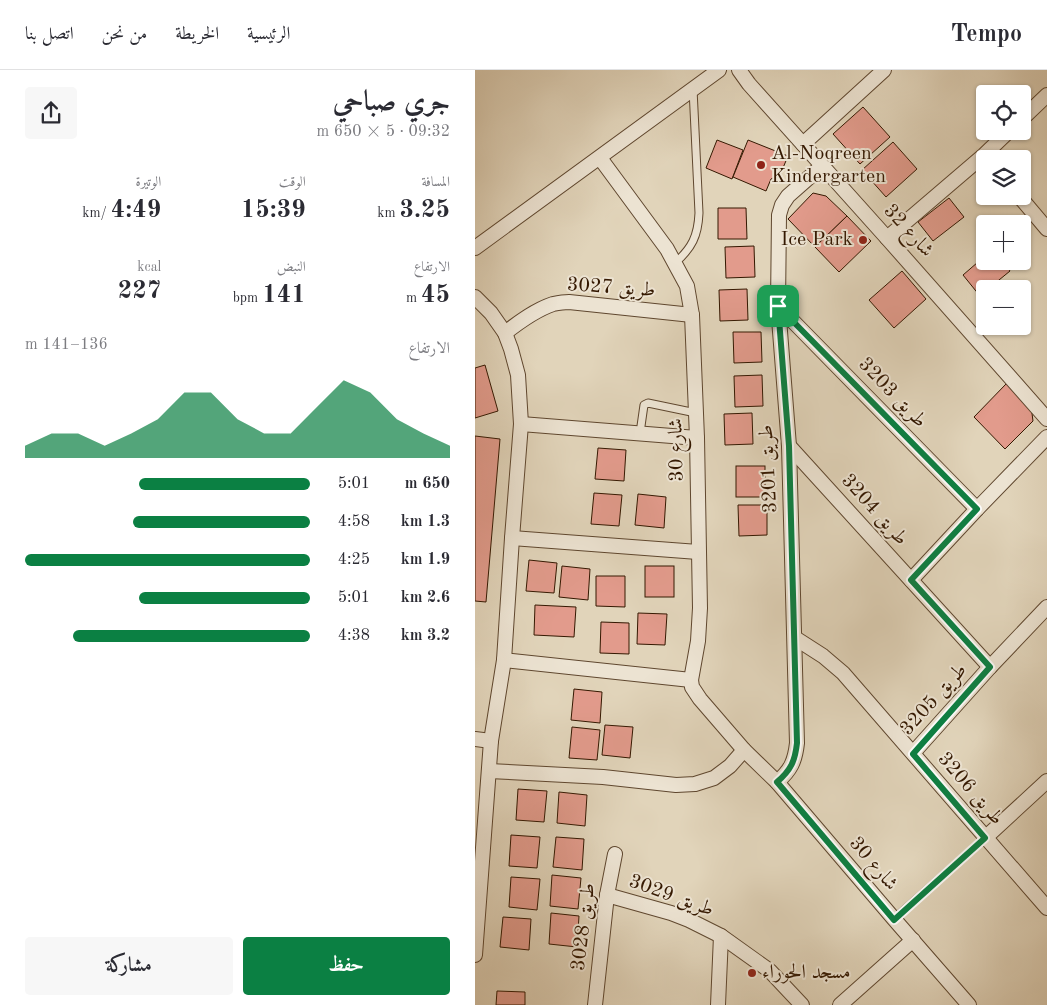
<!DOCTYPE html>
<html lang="ar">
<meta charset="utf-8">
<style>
body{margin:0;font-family:"Old Standard TT",Amiri,serif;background:#f7f7f7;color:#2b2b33;direction:rtl;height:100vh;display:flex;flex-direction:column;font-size:19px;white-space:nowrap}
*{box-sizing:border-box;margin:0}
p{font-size:16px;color:#7c7c81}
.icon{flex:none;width:28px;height:28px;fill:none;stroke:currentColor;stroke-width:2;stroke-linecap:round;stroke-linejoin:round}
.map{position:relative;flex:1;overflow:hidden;direction:ltr}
.details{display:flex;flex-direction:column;background:#fff;width:475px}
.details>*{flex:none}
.buttons{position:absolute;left:501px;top:15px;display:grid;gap:10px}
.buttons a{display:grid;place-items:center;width:55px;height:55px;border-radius:5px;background:#fff;box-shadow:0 1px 4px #0004;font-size:25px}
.pin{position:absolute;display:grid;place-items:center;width:42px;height:42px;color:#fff;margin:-21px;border-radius:10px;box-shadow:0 2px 8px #0006}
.round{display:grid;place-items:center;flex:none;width:52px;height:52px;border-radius:5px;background:#f7f7f7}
.overview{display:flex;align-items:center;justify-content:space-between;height:85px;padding:0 25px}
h1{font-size:28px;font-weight:800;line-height:38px}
.stats{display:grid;grid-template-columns:repeat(3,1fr);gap:8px;height:85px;padding:5px 25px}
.stats div{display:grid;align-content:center}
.stats b{font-size:25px;font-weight:800}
.stats small{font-size:14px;font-weight:400}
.stats p{font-size:14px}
.chart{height:140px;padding:10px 25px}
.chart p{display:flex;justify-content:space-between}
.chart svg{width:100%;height:90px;margin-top:5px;fill:#0b8043;opacity:.7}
.primary-button{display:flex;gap:10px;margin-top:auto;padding:10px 25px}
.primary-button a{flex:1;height:58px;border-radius:5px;background:#0b8043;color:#fff;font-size:20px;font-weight:800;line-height:58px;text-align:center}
.primary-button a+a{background:#f7f7f7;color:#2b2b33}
ul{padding:0 25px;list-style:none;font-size:16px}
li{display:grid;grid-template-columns:80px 60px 1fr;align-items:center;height:38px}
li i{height:12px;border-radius:6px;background:#0b8043}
header{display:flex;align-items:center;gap:30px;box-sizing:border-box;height:70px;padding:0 25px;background:#fff;border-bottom:1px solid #e1e1e2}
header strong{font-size:24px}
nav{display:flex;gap:28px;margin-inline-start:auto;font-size:18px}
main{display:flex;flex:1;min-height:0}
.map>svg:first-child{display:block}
</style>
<header>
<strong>Tempo</strong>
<nav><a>الرئيسية</a><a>الخريطة</a><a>من نحن</a><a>اتصل بنا</a></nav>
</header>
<main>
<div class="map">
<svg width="572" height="935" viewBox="0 0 572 935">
<rect width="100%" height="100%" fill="#e1d4ba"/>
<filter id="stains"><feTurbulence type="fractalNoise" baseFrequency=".004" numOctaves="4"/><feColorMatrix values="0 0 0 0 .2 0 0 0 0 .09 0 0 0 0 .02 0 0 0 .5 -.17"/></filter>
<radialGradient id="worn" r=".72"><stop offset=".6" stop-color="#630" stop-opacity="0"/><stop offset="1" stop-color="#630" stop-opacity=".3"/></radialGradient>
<g fill="#e29b8c" stroke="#341801">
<polygon points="388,37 415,67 385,94 358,64"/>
<polygon points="242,70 268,80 257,109 231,98"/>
<polygon points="273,70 313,86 305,105 296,109 291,121 258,107"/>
<polygon points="418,72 442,99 411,127 387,100"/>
<polygon points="338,123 351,126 372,146 340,177 313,149"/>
<polygon points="474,128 489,147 458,171 443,152"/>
<polygon points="243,138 271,138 272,169 243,169"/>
<polygon points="372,146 396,171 364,202 340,177"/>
<polygon points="279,176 280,207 251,208 250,177"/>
<polygon points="510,186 510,191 528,191 535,201 513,219 510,219 510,222 505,226 488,205"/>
<polygon points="427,201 451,229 419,258 394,230"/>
<polygon points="272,219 273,250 245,251 244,220"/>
<polygon points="258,262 286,262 287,292 259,293"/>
<polygon points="10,295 23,341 0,348 0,298"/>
<polygon points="287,305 288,336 260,337 259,306"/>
<polygon points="532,313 556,336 558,351 530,379 499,347"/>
<polygon points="277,343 278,374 250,375 249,344"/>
<polygon points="0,366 25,369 11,532 0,531"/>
<polygon points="123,378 151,380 149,411 120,409"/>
<rect x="261" y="396" width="29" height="31"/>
<polygon points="119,423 147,425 144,456 116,454"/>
<polygon points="163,424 191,427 189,458 160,455"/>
<polygon points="263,435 292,435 292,465 264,466"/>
<polygon points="54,490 82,493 79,523 51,521"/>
<polygon points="87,496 115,499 113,530 84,527"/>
<rect x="170" y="496" width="29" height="31"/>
<polygon points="121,506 150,506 150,537 121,536"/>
<polygon points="60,535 101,537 99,567 59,565"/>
<polygon points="163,543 192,544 190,575 162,574"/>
<polygon points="126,552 154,553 154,584 125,583"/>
<polygon points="99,619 127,622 125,653 96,650"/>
<polygon points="130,655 158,657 155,688 127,685"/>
<polygon points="97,657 125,660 122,690 94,688"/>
<polygon points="43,719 72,721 69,752 41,750"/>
<polygon points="84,722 112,725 110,756 82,753"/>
<polygon points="36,765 65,767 62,798 34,796"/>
<polygon points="81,767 109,769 107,800 78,797"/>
<polygon points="77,805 106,808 103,839 75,836"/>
<polygon points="36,807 65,809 62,840 34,837"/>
<polygon points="76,843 104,846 102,877 74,874"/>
<polygon points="28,847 56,849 54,880 25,877"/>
<polygon points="22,921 50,922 50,935 21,935"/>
</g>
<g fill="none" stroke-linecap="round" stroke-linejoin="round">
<defs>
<g id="service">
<path d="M200 193C217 178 223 166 224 143L218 19"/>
<polyline points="165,363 169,335 173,333 221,343"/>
<polyline points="419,849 510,768"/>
</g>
<g id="minor">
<polyline points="264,0 274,14 412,168 572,349"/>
<polyline points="548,48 572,25"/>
<polyline points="328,74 409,0"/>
<polyline points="125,88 192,179 212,216 217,245 222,368 225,538 223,571 216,610 217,617 225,629 269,680 302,712 419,849 494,935"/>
<polyline points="544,126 572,159"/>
<polyline points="412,168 509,85 534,61"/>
<polyline points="0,178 244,0"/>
<polyline points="0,227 16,243 30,263 36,279 43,305 46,354 37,468 29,590 16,671 0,885"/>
<polyline points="303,236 502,439"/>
<path d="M30 263C44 252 60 240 78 234 83 233 89 232 94 232L217 245"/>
<polyline points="46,354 222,368"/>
<polyline points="314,376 515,597"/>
<polyline points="37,468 223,482"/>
<polyline points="436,510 502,439 572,367"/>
<polyline points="320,568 348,586 368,603 572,838"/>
<polyline points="29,590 216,610"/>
<polyline points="0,669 16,671"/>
<polyline points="438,683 515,597 572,537"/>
<polyline points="14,701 128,707 201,715 220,714 239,708 255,696 269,680"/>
<path d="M302 712C316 700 320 691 322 673L314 376 303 236 304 145 307 135 313 126 347 96"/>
<polyline points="510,768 572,711"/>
<polyline points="132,825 196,843 214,850 246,866 295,901 327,935"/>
<polyline points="120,935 132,825 140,784"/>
<polyline points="243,935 246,866"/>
<polyline points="365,935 438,870"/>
</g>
</defs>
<use href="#service" stroke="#5f472f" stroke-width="9"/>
<use href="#minor" stroke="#5f472f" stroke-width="16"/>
<use href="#service" stroke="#ece3d2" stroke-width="7"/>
<use href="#minor" stroke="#ece3d2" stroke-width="14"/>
</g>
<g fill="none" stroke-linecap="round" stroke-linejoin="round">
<defs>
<path id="route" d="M303 236 502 439 436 510 515 597 438 684 510 768 419 850 302 712C316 700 320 691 322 673L314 376Z"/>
</defs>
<use href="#route" stroke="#fff" stroke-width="10"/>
<use href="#route" stroke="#0b8043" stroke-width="6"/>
</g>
<g fill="#8f2418" stroke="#ece3d2" stroke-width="2">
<circle cx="286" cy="95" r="5"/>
<circle cx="388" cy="170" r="5"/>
<circle cx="277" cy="903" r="5"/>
</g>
<g text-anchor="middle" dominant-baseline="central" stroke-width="4" stroke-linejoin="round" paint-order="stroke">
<g font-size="20" fill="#341801" stroke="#ece3d2" text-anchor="start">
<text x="296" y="84">Al-Noqreen<tspan x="296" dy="23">Kindergarten</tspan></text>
<text x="378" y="170" text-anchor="end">Ice Park</text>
<text x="287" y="903">مسجد الحوراء</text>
</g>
<g font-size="20" fill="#341801" stroke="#ece3d2">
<text transform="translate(433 161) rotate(48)">شارع 32</text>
<text transform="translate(136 218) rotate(4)">طريق 3027</text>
<text transform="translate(417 323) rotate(46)">طريق 3203</text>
<text transform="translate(202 380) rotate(-91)">شارع 30</text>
<text transform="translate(294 399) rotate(-93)">طريق 3201</text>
<text transform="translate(399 440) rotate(48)">طريق 3204</text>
<text transform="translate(459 630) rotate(-48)">طريق 3205</text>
<text transform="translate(495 719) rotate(49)">طريق 3206</text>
<text transform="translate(398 794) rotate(50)">شارع 30</text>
<text transform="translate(196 826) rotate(20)">طريق 3029</text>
<text transform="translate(109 857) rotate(-83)">طريق 3028</text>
</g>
</g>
<rect width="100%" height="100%" filter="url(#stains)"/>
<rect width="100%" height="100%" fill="url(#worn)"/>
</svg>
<div class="buttons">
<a><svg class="icon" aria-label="locate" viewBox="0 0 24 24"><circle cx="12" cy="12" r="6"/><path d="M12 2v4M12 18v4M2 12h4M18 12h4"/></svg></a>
<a><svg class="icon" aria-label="layers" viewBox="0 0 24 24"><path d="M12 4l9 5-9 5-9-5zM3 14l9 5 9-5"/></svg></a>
<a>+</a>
<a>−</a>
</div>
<div class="pin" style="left:303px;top:236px;background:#1e9e55"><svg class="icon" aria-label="arrive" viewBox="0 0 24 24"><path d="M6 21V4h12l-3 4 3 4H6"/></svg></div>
</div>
<section class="details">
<div class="overview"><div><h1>جري صباحي</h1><p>09:32 · 5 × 650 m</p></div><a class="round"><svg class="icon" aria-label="share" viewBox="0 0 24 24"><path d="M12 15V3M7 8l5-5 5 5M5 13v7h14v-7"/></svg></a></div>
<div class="stats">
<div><p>المسافة</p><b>3.25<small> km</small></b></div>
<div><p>الوقت</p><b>15:39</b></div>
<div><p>الوتيرة</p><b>4:49<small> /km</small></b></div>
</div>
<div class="stats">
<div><p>الارتفاع</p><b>45<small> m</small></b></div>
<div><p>النبض</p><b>141<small> bpm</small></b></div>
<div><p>kcal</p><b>227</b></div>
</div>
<div class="chart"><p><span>الارتفاع</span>136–141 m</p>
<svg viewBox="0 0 160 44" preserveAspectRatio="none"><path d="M0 44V38L10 32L20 32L30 38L40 32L50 25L60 12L70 12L80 25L90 32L100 32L110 19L120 6L130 12L140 25L150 32L160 38V44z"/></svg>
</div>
<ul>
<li><b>650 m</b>5:01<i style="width:60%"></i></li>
<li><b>1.3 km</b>4:58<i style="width:62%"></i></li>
<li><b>1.9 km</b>4:25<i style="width:100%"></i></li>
<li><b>2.6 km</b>5:01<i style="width:60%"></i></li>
<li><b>3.2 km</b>4:38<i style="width:83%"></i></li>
</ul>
<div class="primary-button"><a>حفظ</a><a>مشاركة</a></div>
</section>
</main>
